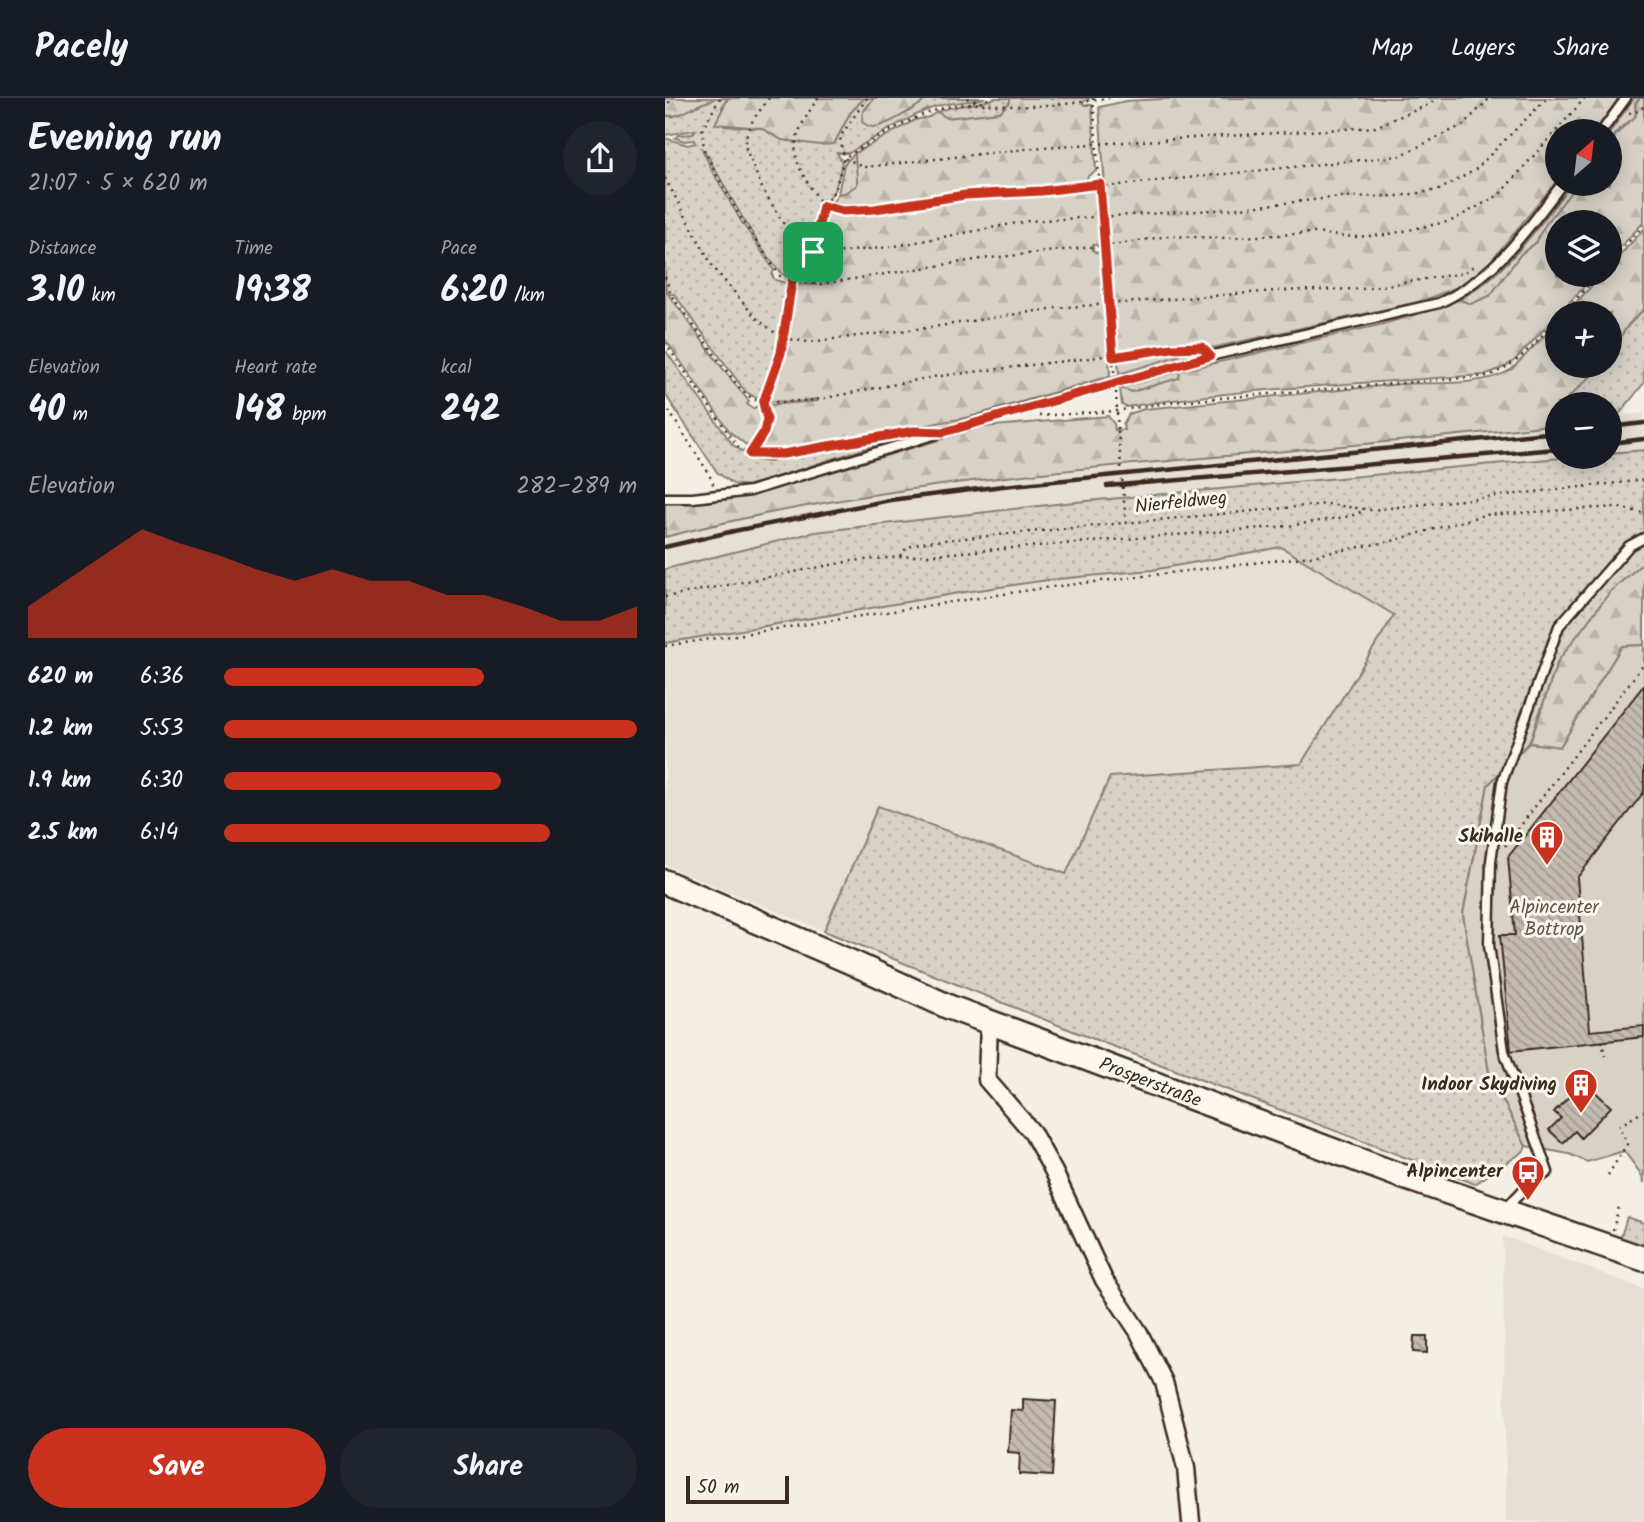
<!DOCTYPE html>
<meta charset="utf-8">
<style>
body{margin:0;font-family:Kalam,sans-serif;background:#20242c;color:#f1f3f6;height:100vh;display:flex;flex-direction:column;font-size:26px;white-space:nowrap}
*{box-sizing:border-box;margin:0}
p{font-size:23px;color:#9ea1a6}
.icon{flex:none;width:38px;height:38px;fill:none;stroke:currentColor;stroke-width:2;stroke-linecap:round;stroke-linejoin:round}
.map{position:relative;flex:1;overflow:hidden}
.details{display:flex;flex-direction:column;background:#171b24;width:665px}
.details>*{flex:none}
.needle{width:46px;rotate:28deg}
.tools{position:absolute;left:880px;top:21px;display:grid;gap:14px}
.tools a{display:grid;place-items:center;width:77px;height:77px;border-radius:50%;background:#171b24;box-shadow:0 4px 18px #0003;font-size:35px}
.scale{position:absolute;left:21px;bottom:18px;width:103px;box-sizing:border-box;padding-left:7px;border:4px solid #3b2a1e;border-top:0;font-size:19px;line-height:24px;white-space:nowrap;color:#3b2a1e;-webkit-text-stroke:5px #fbf7ec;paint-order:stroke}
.pin{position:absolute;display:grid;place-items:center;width:60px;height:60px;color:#fff;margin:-30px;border-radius:14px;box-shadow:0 4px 10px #0006}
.round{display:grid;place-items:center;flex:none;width:74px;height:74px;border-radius:37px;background:#20242c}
.headline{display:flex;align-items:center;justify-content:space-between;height:119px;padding:0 28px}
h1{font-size:38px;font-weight:700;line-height:52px}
.metrics{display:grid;grid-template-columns:repeat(3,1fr);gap:10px;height:119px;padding:7px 28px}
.metrics div{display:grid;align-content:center}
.metrics b{font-size:35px;font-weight:700}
.metrics small{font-size:19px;font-weight:400}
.metrics p{font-size:19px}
.chart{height:196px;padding:14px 28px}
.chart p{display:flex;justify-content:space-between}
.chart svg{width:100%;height:126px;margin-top:7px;fill:#c8321e;opacity:.7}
.cta{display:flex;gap:14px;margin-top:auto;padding:14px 28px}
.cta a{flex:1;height:80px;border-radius:42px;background:#c8321e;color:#fff;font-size:28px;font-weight:700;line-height:80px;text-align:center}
.cta a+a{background:#20242c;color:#f1f3f6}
ul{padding:0 28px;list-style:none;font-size:23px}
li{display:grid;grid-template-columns:112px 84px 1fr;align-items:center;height:52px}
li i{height:18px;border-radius:9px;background:#c8321e}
header{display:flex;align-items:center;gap:42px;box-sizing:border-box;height:98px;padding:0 35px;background:#171b24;border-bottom:2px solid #363941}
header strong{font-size:33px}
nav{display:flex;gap:38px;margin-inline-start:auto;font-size:24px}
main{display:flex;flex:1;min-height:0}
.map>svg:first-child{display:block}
</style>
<header>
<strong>Pacely</strong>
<nav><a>Map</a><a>Layers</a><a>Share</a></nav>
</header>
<main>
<section class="details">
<div class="headline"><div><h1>Evening run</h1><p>21:07 · 5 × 620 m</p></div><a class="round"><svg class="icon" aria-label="share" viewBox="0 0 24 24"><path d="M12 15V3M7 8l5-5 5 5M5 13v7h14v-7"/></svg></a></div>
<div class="metrics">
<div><p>Distance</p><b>3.10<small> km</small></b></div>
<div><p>Time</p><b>19:38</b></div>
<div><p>Pace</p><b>6:20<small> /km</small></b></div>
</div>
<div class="metrics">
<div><p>Elevation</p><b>40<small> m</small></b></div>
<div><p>Heart rate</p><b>148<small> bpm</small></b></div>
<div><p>kcal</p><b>242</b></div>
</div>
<div class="chart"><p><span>Elevation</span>282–289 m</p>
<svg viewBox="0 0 160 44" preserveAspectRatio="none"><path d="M0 44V33L10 24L20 15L30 6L40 11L50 15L60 20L70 24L80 20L90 24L100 24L110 29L120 29L130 33L140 38L150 38L160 33V44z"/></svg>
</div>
<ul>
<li><b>620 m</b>6:36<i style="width:63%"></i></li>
<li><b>1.2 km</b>5:53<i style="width:100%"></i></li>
<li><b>1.9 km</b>6:30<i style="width:67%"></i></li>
<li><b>2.5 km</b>6:14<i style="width:79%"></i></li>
</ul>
<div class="cta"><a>Save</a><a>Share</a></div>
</section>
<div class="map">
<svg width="979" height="1424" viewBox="0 0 979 1424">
<defs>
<pattern id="grass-dots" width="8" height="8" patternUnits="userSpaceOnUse" patternTransform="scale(1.75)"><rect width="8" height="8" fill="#d8d1c6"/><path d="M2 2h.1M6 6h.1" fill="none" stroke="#bab4aa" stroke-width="1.8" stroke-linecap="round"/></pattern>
<pattern id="forest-firs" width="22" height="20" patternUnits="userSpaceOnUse" patternTransform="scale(1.75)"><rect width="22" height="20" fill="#d8d1c6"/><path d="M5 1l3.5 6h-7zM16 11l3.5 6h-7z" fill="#bab4aa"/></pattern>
<pattern id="building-back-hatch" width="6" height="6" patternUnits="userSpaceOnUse" patternTransform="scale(1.75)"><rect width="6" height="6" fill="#c3bbb0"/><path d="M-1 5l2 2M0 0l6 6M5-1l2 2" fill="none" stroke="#a0988f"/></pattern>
</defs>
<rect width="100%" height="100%" fill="#f3efe4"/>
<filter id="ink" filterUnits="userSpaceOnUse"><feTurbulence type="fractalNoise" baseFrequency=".0143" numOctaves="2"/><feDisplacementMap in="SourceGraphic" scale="14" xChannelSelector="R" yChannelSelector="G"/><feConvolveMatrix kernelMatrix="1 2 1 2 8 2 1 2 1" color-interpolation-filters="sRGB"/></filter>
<g filter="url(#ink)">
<g fill="#e5dfd4">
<polygon points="979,315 979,352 945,355 945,319"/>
<polygon points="892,326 892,359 906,359 400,405 150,434 0,471 0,439 147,407 262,387 688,346 803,337"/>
<polygon points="616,449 729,518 636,666 445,679 401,776 214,708 159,833 0,767 0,545 300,494 383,482 487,472"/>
<polygon points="838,1138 979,1191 979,1424 841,1424"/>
</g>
<g fill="url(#grass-dots)" stroke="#8a7e72" stroke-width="2">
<path d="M49 0H63L57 9 59 28 96 30 117 42 169 46 185 15 199 0H209L198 14 211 29 235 18 263 0H320C305 4 291 4 277 7 255 12 205 42 184 55H172L177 64C174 77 172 90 164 101 162 104 158 105 156 108 149 119 153 135 151 146L146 151H141L144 153 134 171 124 180C106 174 62 93 51 73 46 66 44 56 37 51L47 72 76 123 109 172 107 177 110 182 125 186 115 233 116 244 108 273 96 299 91 300 80 293 9 196H3L0 188V40L23 47 30 45 29 42 19 43 10 40 14 37 28 36 30 32 0 37V17L7 19Z"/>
<path d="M330 0H345V4L335 14 282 20 272 14C289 6 311 8 330 0Z"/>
<polygon points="969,0 975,0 970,6 971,18 950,35 945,47 945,34"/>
<path d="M190 55C190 67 193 76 193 88L180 95 173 96 179 66Z"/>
<path d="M906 86H912L872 144 856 156 825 198 806 206 794 201C839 180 876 125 906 86Z"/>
<path d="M979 211V285L952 319H945V306H897L936 268H945C945 245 963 227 979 211Z"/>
<polygon points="0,252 68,347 91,362 104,364 149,352 238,337 239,338 83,388 68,386 52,374 0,296"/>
<polygon points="515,273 515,280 467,294 455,290"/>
<polygon points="979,352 979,464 946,493 893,563 864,645 823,687 798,816 824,974 861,1048 859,1053 810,1086 413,935 159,833 213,708 401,776 445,679 636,666 729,517 616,449 487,472 383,482 300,494 0,545 0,471 150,434 400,405 906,359 945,359 945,355"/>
<polygon points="962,1119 979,1125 979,1152 954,1145"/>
</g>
<g fill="url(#forest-firs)" stroke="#8a7e72" stroke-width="2">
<path d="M0 0H49L46 3C31 4 17 22 0 17Z"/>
<polygon points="63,0 199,0 185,15 169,46 155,47 117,42 96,30 50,26"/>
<path d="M209 0H263C254 8 219 30 207 29 202 28 201 27 197 24L198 14Z"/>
<path d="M345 0H425L418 4 419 7H427L431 73 423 78 421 84 427 92 432 91 436 147H428V152L431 155 438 154 445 278 305 319 118 354 101 356 90 354 104 327 101 307 152 303 151 301 132 304 100 303 118 266 120 233 130 186 151 187 150 185 130 182 131 179 151 155 156 141 158 118 173 96 180 95 192 87C193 76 190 67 190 55L250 22 264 19 272 14 282 20 335 14 345 4Z"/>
<polygon points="514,0 954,0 930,33 892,33 892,83 821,169 790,190 757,203 516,257 454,276 434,9 461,3"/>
<path d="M975 0H979V124L945 160V124H892V177H930L850 262 840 269 819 277C700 285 579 290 461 309L457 307 455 290 467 294 514 280 515 273 718 226 776 209 794 201 806 206 825 198 856 156 872 144C873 131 903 100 912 86H945C945 47 939 44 971 18L970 6Z"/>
<polygon points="979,131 979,211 964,226 945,254 945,215 901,215 937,177 945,177 945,168"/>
<path d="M0 188 3 196C31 231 54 270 84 303L82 306 88 311 92 308 97 310C99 326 97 338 85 350L65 334 0 241Z"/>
<path d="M892 225V268H936L897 306H892V311L887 317 884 327C589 364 289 364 0 439V404L83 399 317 329 443 318 449 326 450 332H459L458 326 464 316 479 311C564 302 650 294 736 286 768 284 820 289 847 271Z"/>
<polygon points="979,464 979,547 957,548 895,649 865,645 893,563 946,493"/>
</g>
<polygon fill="#d8d1c6" stroke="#8a7e72" stroke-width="2" points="979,547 979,1085 976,1076 959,1053 922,1064 904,1056 861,1048 824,974 798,816 823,687 864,645 895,649 957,548"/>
<g fill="url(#building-back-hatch)" stroke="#3b2a1e" stroke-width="2">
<polygon points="979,587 979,694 912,780 925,933 979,928 979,939 846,953 835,837 850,837 843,759"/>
<polygon points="919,983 946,1009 916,1040 910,1033 898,1045 884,1032 896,1020 889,1014"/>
<polygon points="749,1238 762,1238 762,1255 748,1254"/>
<polygon points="358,1301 391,1303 387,1378 354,1376 355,1355 343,1354 346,1312 358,1313"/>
</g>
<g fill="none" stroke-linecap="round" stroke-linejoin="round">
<defs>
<g id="service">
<polyline points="937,33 961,0"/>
<path d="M0 400H28L85 393 317 322 545 258 774 205C829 180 862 132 897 86"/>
<polyline points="840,1111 862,1088 883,1074 839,953 824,847 826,763 837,684 894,528 964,448 979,440"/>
</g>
<polyline id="minor" points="324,924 322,982 367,1034 389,1074 439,1182 473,1233 499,1284 521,1370 526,1424"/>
<polyline id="secondary" points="0,784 188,865 284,909 736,1078 979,1161"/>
</defs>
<use href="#service" stroke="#3b2a1e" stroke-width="13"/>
<use href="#minor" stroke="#3b2a1e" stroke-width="21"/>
<use href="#secondary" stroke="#3b2a1e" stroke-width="28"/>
<g stroke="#3b2a1e" stroke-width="2.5" stroke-dasharray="2 5" stroke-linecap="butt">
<polyline points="55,0 37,32 39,51 49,72 77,122 115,178 127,183 156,186 316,161 454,146 503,138 557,140 649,135 689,139 720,137 786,123 834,97 920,0"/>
<polyline points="104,0 88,22 81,38 81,51 97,90 122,131 148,154 169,155 225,149 363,123 566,111 675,99 734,98 774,92 810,72 882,0"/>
<path d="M153 0C119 50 126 61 158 108L178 113 210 111 300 97 445 88 734 58 798 27 825 0"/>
<polyline points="202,0 175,39 179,60 200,69 378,49 710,29 765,6 771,0"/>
<polyline points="302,0 314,5 325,0"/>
<polyline points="428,0 449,274"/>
<polyline points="0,11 7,0"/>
<polyline points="964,15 974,13 979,8"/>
<polyline points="0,80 48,169 91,220 117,240 144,244 268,229 391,210 610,193 697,191 798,175 812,166"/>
<polyline points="945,164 979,127"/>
<polyline points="0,179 6,197 76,292 88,301 98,305 150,302 267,279 507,250 532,250"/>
<polyline points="898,215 933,177"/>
<polyline points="0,245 73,349 85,356 119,357 230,336"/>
<polyline points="451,294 453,333"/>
<polyline points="0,307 43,374 49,388"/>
<path d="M374 318 451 313 506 304 823 278C855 266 869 245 892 221"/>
<path d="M85 356 99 334 102 321 98 305 116 255 127 183 148 154 158 108 170 92 179 60C210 42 244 19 279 10 302 3 325 7 348 8 379 9 414 5 444 0"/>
<path d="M235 458C242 446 256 445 269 443L662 406 706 412 979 382"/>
<polyline points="0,499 186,463 623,428 686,418 698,413"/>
<polyline points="0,548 378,490 647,458 727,443 819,417 951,409 979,415"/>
<polyline points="840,748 979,566"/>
<polyline points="937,943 940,958"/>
<polyline points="943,1077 962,1046 954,1028 979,1013"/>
<polyline points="948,1132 954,1108"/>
</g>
<use href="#service" stroke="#fbf7ec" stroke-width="8"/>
<use href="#minor" stroke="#fbf7ec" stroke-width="16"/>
<use href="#secondary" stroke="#fbf7ec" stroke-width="23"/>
<g stroke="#3b2a1e" stroke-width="4.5">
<polyline points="945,329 979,325"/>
<polyline points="945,345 979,341"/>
<polyline points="442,388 892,351"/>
<polyline points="0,449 69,433 225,402 338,388 892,334"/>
</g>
<polyline stroke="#3b2a1e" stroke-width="2.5" stroke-dasharray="2 5" stroke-linecap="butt" points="453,333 461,426"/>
</g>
</g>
<g fill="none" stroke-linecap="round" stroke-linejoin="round" filter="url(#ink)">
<defs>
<polygon id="route" points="435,86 448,259 507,250 537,249 545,258 279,334 249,333 118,356 85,356 99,334 102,321 98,305 116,255 127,183 148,154 158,108 178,113 210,111 300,97 377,93"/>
</defs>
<use href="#route" stroke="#fff" stroke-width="14"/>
<use href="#route" stroke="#c8321e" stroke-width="9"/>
</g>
<defs>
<symbol id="building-pin" viewBox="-11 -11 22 30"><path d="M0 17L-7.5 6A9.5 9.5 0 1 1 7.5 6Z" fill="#c8321e" stroke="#fbf7ec"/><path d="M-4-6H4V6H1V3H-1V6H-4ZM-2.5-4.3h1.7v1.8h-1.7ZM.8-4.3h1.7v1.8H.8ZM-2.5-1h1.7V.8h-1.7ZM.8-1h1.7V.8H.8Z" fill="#fff"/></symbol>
<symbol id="bus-pin" viewBox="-11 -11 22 30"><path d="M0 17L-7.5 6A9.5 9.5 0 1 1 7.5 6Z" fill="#c8321e" stroke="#fbf7ec"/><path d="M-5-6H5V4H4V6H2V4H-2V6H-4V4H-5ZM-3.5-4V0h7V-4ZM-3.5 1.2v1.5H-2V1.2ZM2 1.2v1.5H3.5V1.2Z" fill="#fff"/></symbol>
</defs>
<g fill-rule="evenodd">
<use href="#building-pin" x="863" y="720" width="38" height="52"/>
<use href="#building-pin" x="897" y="968" width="38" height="52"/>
<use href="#bus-pin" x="844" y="1055" width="38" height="52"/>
</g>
<g text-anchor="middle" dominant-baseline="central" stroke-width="6" stroke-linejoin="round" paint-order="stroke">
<g font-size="19" fill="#3b2a1e" stroke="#fbf7ec">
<text transform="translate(516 405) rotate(-6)">Nierfeldweg</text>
<text transform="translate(485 985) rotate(21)">Prosperstraße</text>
</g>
<g font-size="19" font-weight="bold" fill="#3b2a1e" stroke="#fbf7ec" text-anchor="end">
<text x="858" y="739">Skihalle</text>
<text x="892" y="987">Indoor Skydiving</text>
<text x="838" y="1074">Alpincenter</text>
</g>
<g font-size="19" fill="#625448" stroke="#fbf7ec">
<text x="889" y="810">Alpincenter<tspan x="889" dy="22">Bottrop</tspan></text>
</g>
</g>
</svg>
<div class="tools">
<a><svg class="needle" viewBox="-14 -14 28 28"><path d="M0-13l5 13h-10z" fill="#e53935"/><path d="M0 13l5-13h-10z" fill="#9ea1a6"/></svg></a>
<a><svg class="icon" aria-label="layers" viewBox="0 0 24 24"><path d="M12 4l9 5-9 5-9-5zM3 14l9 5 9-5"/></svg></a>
<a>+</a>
<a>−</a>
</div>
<div class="scale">50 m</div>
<div class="pin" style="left:148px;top:154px;background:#1e9e55"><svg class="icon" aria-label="arrive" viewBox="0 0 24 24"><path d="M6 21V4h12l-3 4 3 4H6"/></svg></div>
</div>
</main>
